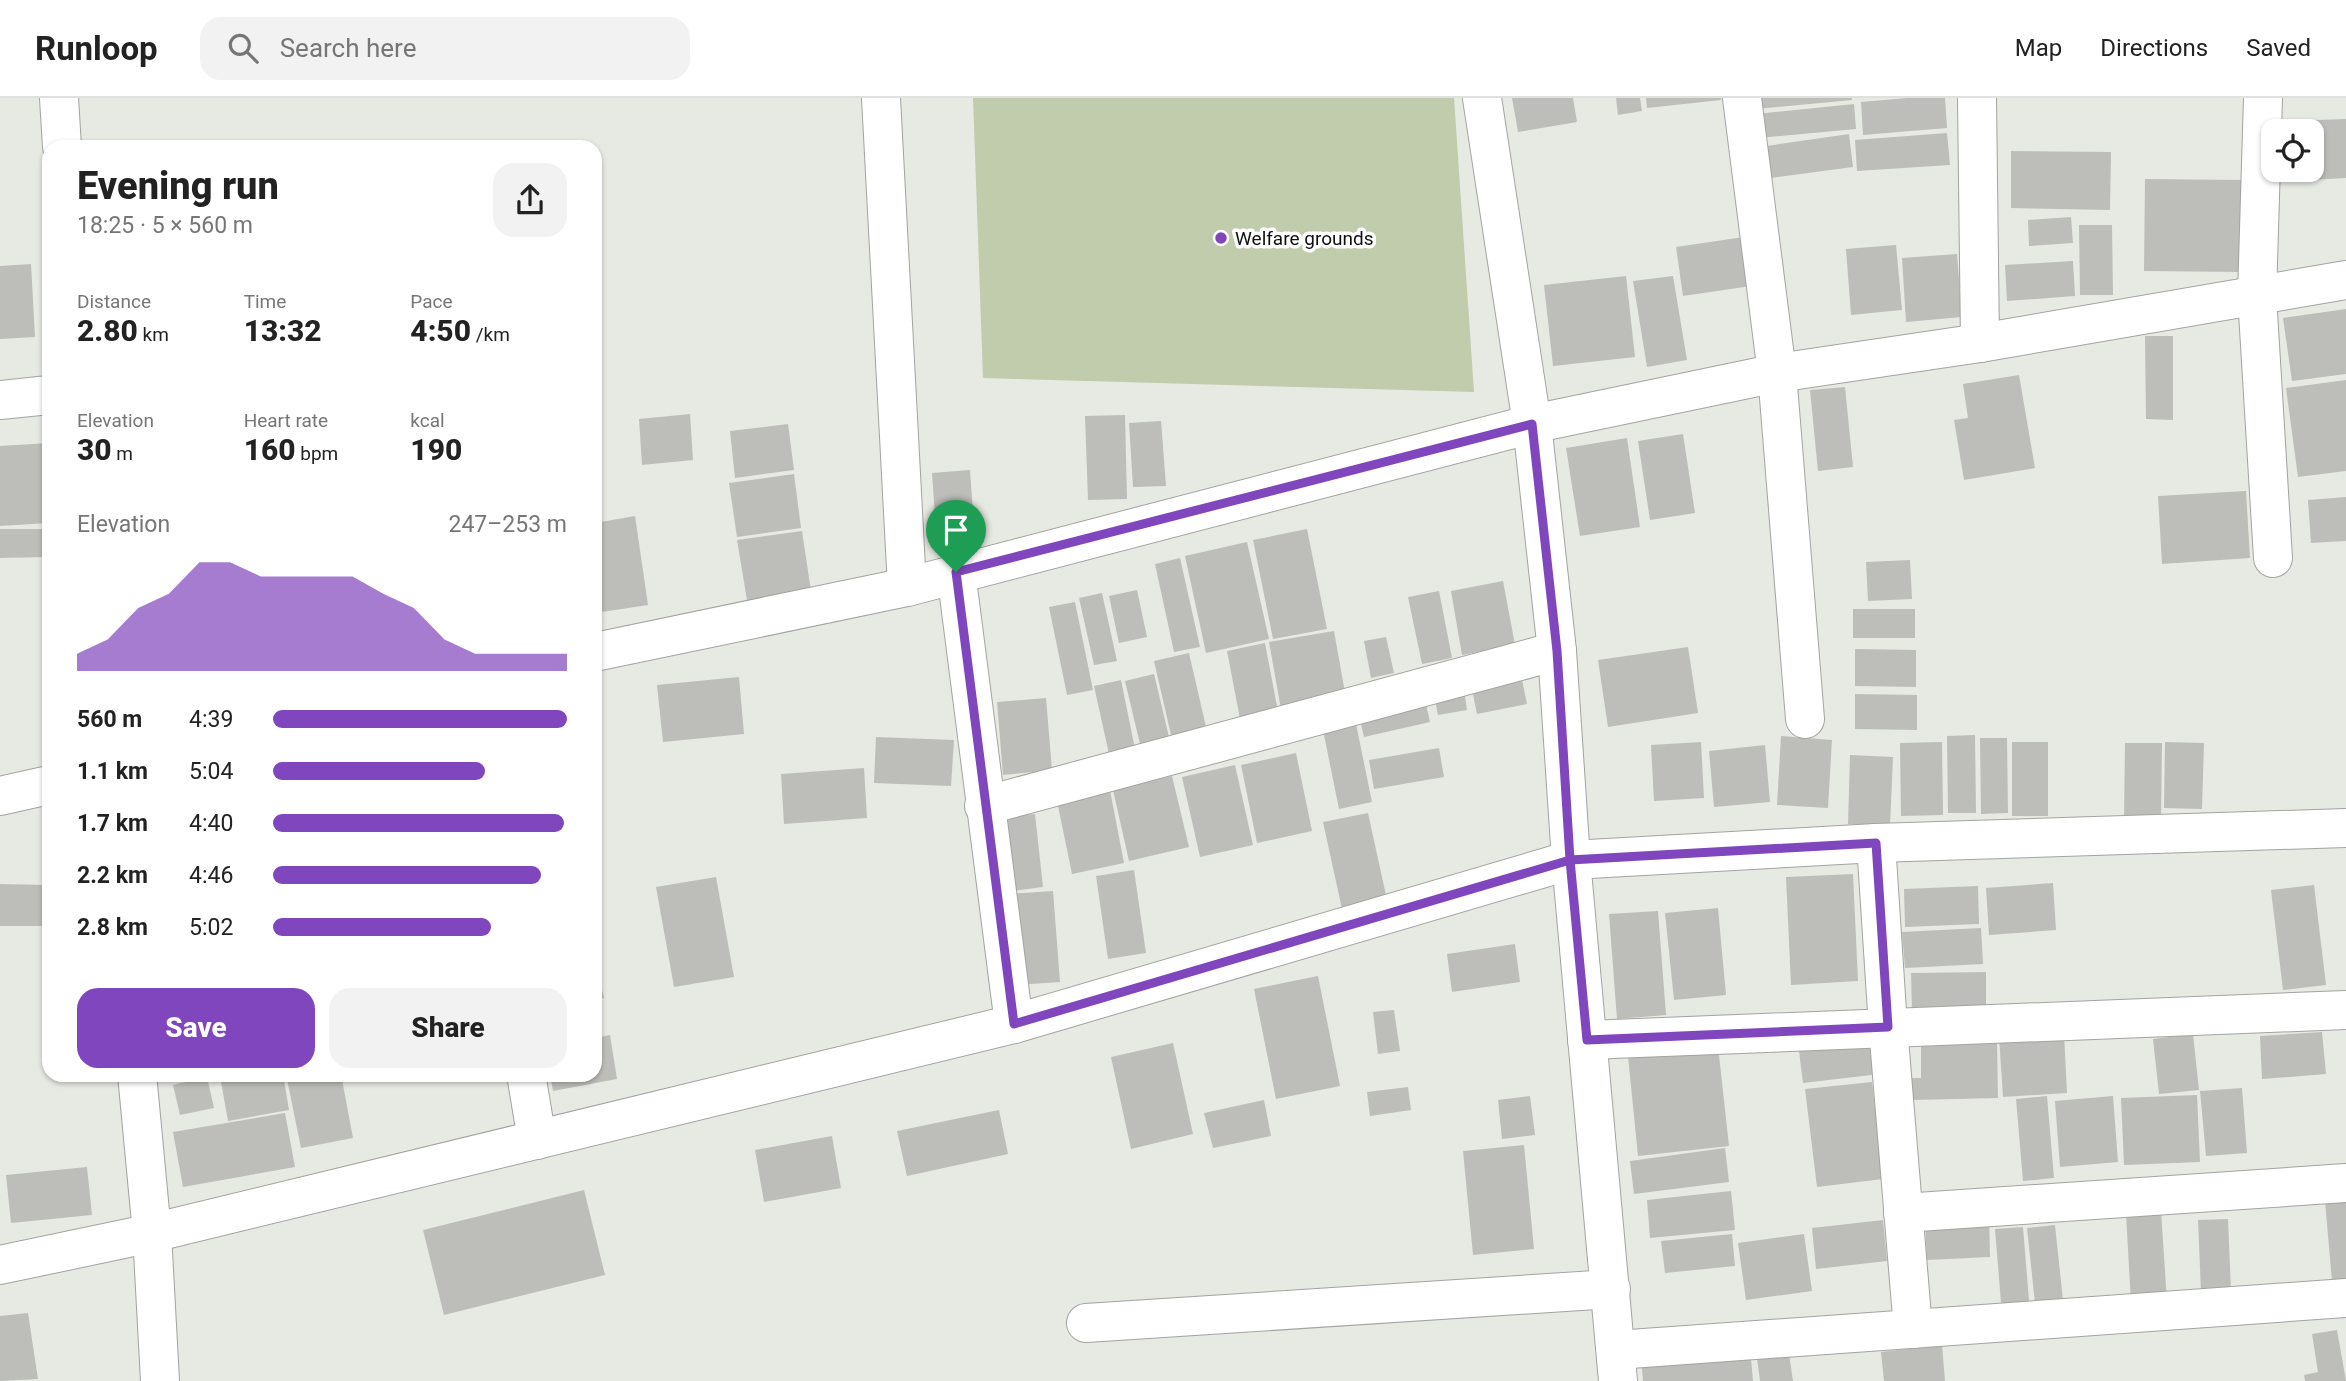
<!DOCTYPE html>
<meta charset="utf-8">
<style>
body{margin:0;font-family:Roboto,sans-serif;background:#f2f2f2;color:#222;height:100vh;display:flex;flex-direction:column;font-size:26px;white-space:nowrap}
*{box-sizing:border-box;margin:0}
p{font-size:23px;color:#767676}
.icon{flex:none;width:38px;height:38px;fill:none;stroke:currentColor;stroke-width:2;stroke-linecap:round;stroke-linejoin:round}
.map{position:relative;flex:1;overflow:hidden}
.drawer{position:absolute;left:42px;top:42px;width:560px;height:942px;display:flex;flex-direction:column;background:#fff;border-radius:21px;box-shadow:0 2px 5px #0004}
.drawer>*{flex:none}
.fabs{position:absolute;left:2261px;top:21px;display:grid;gap:14px}
.fabs a{display:grid;place-items:center;width:63px;height:63px;border-radius:14px;background:#fff;box-shadow:0 2px 5px #0004;font-size:35px}
.pin{position:absolute;display:grid;place-items:center;width:60px;height:60px;color:#fff;margin:-72px -30px;border-radius:50% 50% 50% 0;rotate:-45deg;box-shadow:0 0 7px #0007}
.pin .icon{rotate:45deg}
.round{display:grid;place-items:center;flex:none;width:74px;height:74px;border-radius:21px;background:#f2f2f2}
.overview{display:flex;align-items:center;justify-content:space-between;height:119px;padding:0 35px}
h1{font-size:38px;font-weight:800;line-height:52px}
.stats{display:grid;grid-template-columns:repeat(3,1fr);gap:10px;height:119px;padding:7px 35px}
.stats div{display:grid;align-content:center}
.stats b{font-size:30px;font-weight:800}
.stats small{font-size:19px;font-weight:400}
.stats p{font-size:19px}
.chart{height:196px;padding:14px 35px}
.chart p{display:flex;justify-content:space-between}
.chart svg{width:100%;height:126px;margin-top:7px;fill:#8046bd;opacity:.7}
.cta{display:flex;gap:14px;margin-top:auto;padding:14px 35px}
.cta a{flex:1;height:80px;border-radius:21px;background:#8046bd;color:#fff;font-size:28px;font-weight:800;line-height:80px;text-align:center}
.cta a+a{background:#f2f2f2;color:#222}
ul{padding:0 35px;list-style:none;font-size:23px}
li{display:grid;grid-template-columns:112px 84px 1fr;align-items:center;height:52px}
li i{height:18px;border-radius:9px;background:#8046bd}
header{display:flex;align-items:center;gap:42px;box-sizing:border-box;height:98px;padding:0 35px;background:#fff;border-bottom:2px solid #e0e0e0}
header strong{font-size:33px}
nav{display:flex;gap:38px;margin-inline-start:auto;font-size:24px}
.search{width:490px;height:63px;background:#f2f2f2;display:flex;align-items:center;gap:18px;box-sizing:border-box;padding:0 24px;border-radius:21px;color:#767676;font-size:26px}
.map>svg:first-child{display:block}
</style>
<header>
<strong>Runloop</strong>
<div class="search"><svg class="icon" aria-label="search" viewBox="0 0 24 24"><circle cx="10" cy="10" r="6"/><path d="M15 15l6 6"/></svg>Search here</div>
<nav><a>Map</a><a>Directions</a><a>Saved</a></nav>
</header>
<div class="map">
<svg width="2346" height="1283" viewBox="0 0 2346 1283">
<rect width="100%" height="100%" fill="#e7e9e3"/>
<polygon fill="#c0ccab" points="973,0 1454,0 1474,294 983,280"/>
<g fill="#bdbeb9">
<polygon points="1512,0 1573,0 1577,24 1518,34"/>
<polygon points="1616,0 1640,0 1642,13 1618,17"/>
<polygon points="1646,0 1721,0 1721,2 1647,10"/>
<polygon points="1755,0 1852,0 1852,2 1756,11"/>
<polygon points="1907,0 1945,0 1947,30 1863,37 1861,4"/>
<polygon points="1854,6 1856,31 1758,40 1756,16"/>
<polygon points="2346,21 2346,80 2291,83 2291,72 2312,72 2312,33 2289,33 2288,23"/>
<polygon points="1947,35 1950,67 1857,73 1855,42"/>
<polygon points="1849,36 1853,69 1764,81 1760,49"/>
<polygon points="2011,53 2111,54 2110,112 2011,110"/>
<polygon points="2145,81 2243,82 2241,174 2144,173"/>
<polygon points="2071,119 2073,145 2029,148 2028,122"/>
<polygon points="2079,127 2112,127 2113,197 2080,197"/>
<polygon points="1744,139 1751,188 1683,198 1676,149"/>
<polygon points="1896,147 1902,212 1851,217 1846,151"/>
<polygon points="1957,156 1962,219 1906,224 1902,160"/>
<polygon points="2073,163 2075,198 2007,203 2005,167"/>
<polygon points="31,166 35,239 0,241 0,168"/>
<polygon points="1626,178 1635,259 1553,268 1544,187"/>
<polygon points="1673,178 1687,262 1647,269 1633,183"/>
<polygon points="2346,211 2346,276 2292,283 2283,220"/>
<polygon points="2145,238 2173,238 2173,322 2146,321"/>
<polygon points="2019,277 2035,370 1964,382 1954,322 1968,320 1963,286"/>
<polygon points="2346,282 2346,373 2298,379 2286,290"/>
<polygon points="1845,289 1853,369 1818,373 1810,292"/>
<polygon points="690,316 693,362 642,367 639,321"/>
<polygon points="1125,317 1127,401 1088,402 1085,318"/>
<polygon points="1161,323 1166,388 1133,389 1129,325"/>
<polygon points="788,326 794,372 735,380 730,333"/>
<polygon points="1683,336 1695,415 1650,422 1638,343"/>
<polygon points="1627,340 1640,429 1580,438 1566,350"/>
<polygon points="49,345 49,425 0,428 0,348"/>
<polygon points="970,372 974,429 936,432 932,375"/>
<polygon points="794,376 801,430 737,439 729,385"/>
<polygon points="2246,393 2250,460 2162,466 2158,398"/>
<polygon points="2346,399 2346,443 2311,445 2308,402"/>
<polygon points="635,418 648,507 595,515 595,425"/>
<polygon points="0,431 49,431 49,459 0,460"/>
<polygon points="1307,431 1327,531 1273,541 1253,442"/>
<polygon points="802,433 811,493 747,502 737,442"/>
<polygon points="1247,444 1269,541 1206,555 1185,458"/>
<polygon points="1180,460 1200,549 1174,554 1155,466"/>
<polygon points="1910,462 1912,501 1868,503 1866,464"/>
<polygon points="1503,483 1515,547 1462,557 1451,493"/>
<polygon points="1137,492 1147,539 1119,545 1109,498"/>
<polygon points="1439,493 1452,560 1422,566 1408,499"/>
<polygon points="1102,495 1117,563 1094,567 1079,500"/>
<polygon points="1075,504 1093,592 1067,597 1049,509"/>
<rect x="1853" y="511" width="62" height="29"/>
<polygon points="1334,533 1347,606 1282,617 1269,544"/>
<polygon points="1386,539 1394,575 1371,580 1364,543"/>
<polygon points="1265,545 1279,619 1241,626 1227,553"/>
<polygon points="1688,549 1698,615 1608,629 1598,562"/>
<polygon points="1855,551 1916,552 1916,589 1855,588"/>
<polygon points="1189,555 1209,642 1174,650 1154,563"/>
<polygon points="1520,572 1527,606 1477,616 1470,582"/>
<polygon points="1154,576 1169,639 1140,646 1125,583"/>
<polygon points="739,579 744,636 663,644 657,587"/>
<polygon points="1121,582 1135,651 1109,656 1094,588"/>
<polygon points="1464,591 1467,612 1438,617 1434,596"/>
<polygon points="1855,596 1917,597 1917,632 1855,631"/>
<polygon points="1046,600 1052,672 1003,677 997,604"/>
<polygon points="1425,602 1430,624 1364,639 1359,617"/>
<polygon points="1355,621 1372,704 1339,711 1322,627"/>
<polygon points="1975,637 1976,715 1948,715 1947,638"/>
<polygon points="1781,638 1832,642 1828,710 1777,707"/>
<polygon points="876,639 954,642 951,688 874,685"/>
<polygon points="1980,640 2007,640 2008,715 1981,716"/>
<polygon points="1701,644 1704,700 1654,703 1651,647"/>
<polygon points="1942,644 1943,717 1901,718 1900,645"/>
<rect x="2012" y="644" width="36" height="74"/>
<polygon points="2165,644 2204,645 2202,711 2164,710"/>
<polygon points="2125,645 2162,645 2161,723 2124,722"/>
<polygon points="1765,647 1770,704 1714,709 1709,653"/>
<polygon points="1439,650 1444,679 1374,691 1369,662"/>
<polygon points="1296,655 1312,733 1257,745 1241,667"/>
<polygon points="1850,657 1893,659 1890,728 1848,726"/>
<polygon points="1235,667 1253,747 1200,759 1182,679"/>
<polygon points="864,670 867,720 784,726 781,676"/>
<polygon points="1172,678 1189,749 1129,763 1113,692"/>
<polygon points="1109,687 1124,765 1072,776 1056,698"/>
<polygon points="1368,715 1387,802 1342,811 1323,724"/>
<polygon points="1035,716 1043,789 1011,793 1003,719"/>
<polygon points="1134,772 1146,855 1108,861 1096,778"/>
<polygon points="1853,776 1858,883 1791,887 1786,779"/>
<polygon points="716,779 734,879 674,889 656,789"/>
<polygon points="2053,785 2056,832 1989,837 1986,790"/>
<polygon points="0,786 49,787 49,828 0,828"/>
<polygon points="2314,787 2326,887 2283,892 2271,792"/>
<polygon points="1978,788 1979,826 1905,829 1904,791"/>
<polygon points="1053,793 1060,884 1016,887 1008,796"/>
<polygon points="1718,810 1726,897 1674,902 1665,815"/>
<polygon points="1658,813 1666,917 1617,921 1609,816"/>
<polygon points="1981,830 1983,866 1905,870 1902,834"/>
<polygon points="1515,846 1520,884 1452,894 1447,856"/>
<polygon points="595,865 604,900 595,902"/>
<polygon points="1986,874 1986,915 1912,915 1911,875"/>
<polygon points="1318,878 1340,988 1276,1001 1254,891"/>
<polygon points="1394,912 1400,953 1378,956 1373,914"/>
<polygon points="2322,934 2326,976 2262,981 2260,938"/>
<polygon points="2064,935 2067,995 2003,999 1999,938"/>
<polygon points="1875,936 1880,976 1803,985 1798,945"/>
<polygon points="2193,936 2199,992 2159,996 2153,941"/>
<polygon points="610,937 617,981 553,993 550,976 595,976 595,940"/>
<polygon points="1997,943 1998,1000 1912,1002 1912,980 1921,980 1921,946"/>
<polygon points="1173,945 1193,1036 1131,1051 1111,959"/>
<polygon points="1718,948 1729,1048 1638,1058 1628,958"/>
<polygon points="228,976 283,976 289,1012 228,1023 220,978"/>
<polygon points="286,976 341,976 353,1040 301,1050"/>
<polygon points="207,979 214,1010 180,1017 173,987"/>
<polygon points="1872,984 1883,1081 1817,1089 1805,991"/>
<polygon points="1408,989 1411,1012 1370,1018 1367,994"/>
<polygon points="2242,990 2247,1055 2206,1058 2200,993"/>
<polygon points="2197,997 2200,1064 2124,1067 2121,1000"/>
<polygon points="1530,998 1535,1037 1502,1041 1498,1002"/>
<polygon points="2047,998 2054,1080 2023,1083 2016,1001"/>
<polygon points="2113,998 2118,1064 2060,1069 2055,1003"/>
<polygon points="1264,1002 1271,1038 1213,1050 1204,1015"/>
<polygon points="999,1012 1008,1056 907,1078 897,1033"/>
<polygon points="285,1015 295,1069 183,1089 173,1034"/>
<polygon points="832,1038 841,1090 764,1104 755,1052"/>
<polygon points="1524,1047 1534,1151 1473,1157 1463,1053"/>
<polygon points="1725,1050 1729,1084 1634,1096 1630,1063"/>
<polygon points="87,1069 92,1117 11,1125 6,1077"/>
<polygon points="584,1092 605,1177 444,1217 423,1132"/>
<polygon points="1731,1093 1735,1132 1650,1140 1647,1102"/>
<polygon points="2346,1102 2346,1194 2333,1195 2325,1103"/>
<polygon points="2161,1113 2167,1203 2131,1205 2126,1116"/>
<polygon points="1989,1119 1990,1159 1927,1162 1925,1122"/>
<polygon points="2228,1121 2231,1193 2201,1194 2198,1122"/>
<polygon points="1883,1122 1887,1163 1816,1171 1812,1130"/>
<polygon points="2055,1127 2064,1212 2036,1215 2027,1130"/>
<polygon points="2023,1129 2030,1215 2002,1217 1995,1131"/>
<polygon points="1732,1136 1735,1168 1665,1175 1661,1143"/>
<polygon points="1804,1136 1812,1193 1746,1202 1738,1145"/>
<polygon points="28,1215 38,1281 0,1283 0,1218"/>
<polygon points="2337,1232 2346,1283 2305,1283 2304,1277 2318,1274 2312,1236"/>
<polygon points="1942,1247 1945,1283 1884,1283 1881,1254"/>
<polygon points="1750,1250 1753,1283 1643,1283 1641,1260"/>
<polygon points="1789,1256 1793,1283 1760,1283 1757,1260"/>
</g>
<g fill="none" stroke-linecap="round" stroke-linejoin="round">
<defs>
<g id="street">
<polyline points="59,0 62,49"/>
<polyline points="881,0 907,489"/>
<polyline points="1482,0 1532,326 1557,553 1571,762 1618,1283"/>
<polyline points="1742,0 1777,275 1805,621"/>
<polyline points="1977,0 1980,245"/>
<polyline points="2263,0 2257,198 2273,460"/>
<polyline points="0,302 49,297"/>
<polyline points="956,474 1014,926"/>
<polyline points="595,554 907,489 1532,326 1777,275 1980,245 2346,182"/>
<polyline points="0,698 49,687"/>
<polyline points="984,708 1557,553"/>
<polyline points="1876,745 1888,929 1913,1231"/>
<polyline points="1587,942 2346,912"/>
<polyline points="137,976 152,1135 160,1283"/>
<polyline points="526,976 537,1042"/>
<polyline points="1903,1115 2346,1085"/>
<polyline points="0,1167 152,1135 1014,926 1571,762 1876,745 2346,730"/>
<polyline points="1086,1225 1611,1191"/>
<polyline points="1616,1252 2346,1200"/>
</g>
</defs>
<use href="#street" stroke="#a2a49f" stroke-width="40"/>
<use href="#street" stroke="#fff" stroke-width="38"/>
</g>
<g fill="none" stroke-linecap="round" stroke-linejoin="round">
<defs>
<polyline id="route" points="956,474 1532,326 1557,553 1570,762 1587,942 1888,929 1876,745 1570,762 1014,926 956,474"/>
</defs>
<use href="#route" stroke="#fff" stroke-width="14"/>
<use href="#route" stroke="#8046bd" stroke-width="9"/>
</g>
<circle fill="#8046bd" stroke="#fff" stroke-width="2.5" cx="1221" cy="140" r="7"/>
<g text-anchor="middle" dominant-baseline="central" stroke-width="7" stroke-linejoin="round" paint-order="stroke">
<g font-size="19" fill="#10110f" stroke="#fff" text-anchor="start">
<text x="1235" y="140">Welfare grounds</text>
</g>
</g>
</svg>
<div class="fabs">
<a><svg class="icon" aria-label="locate" viewBox="0 0 24 24"><circle cx="12" cy="12" r="6"/><path d="M12 2v4M12 18v4M2 12h4M18 12h4"/></svg></a>
</div>
<div class="pin" style="left:956px;top:474px;background:#1e9e55"><svg class="icon" aria-label="arrive" viewBox="0 0 24 24"><path d="M6 21V4h12l-3 4 3 4H6"/></svg></div>
<section class="drawer">
<div class="overview"><div><h1>Evening run</h1><p>18:25 · 5 × 560 m</p></div><a class="round"><svg class="icon" aria-label="share" viewBox="0 0 24 24"><path d="M12 15V3M7 8l5-5 5 5M5 13v7h14v-7"/></svg></a></div>
<div class="stats">
<div><p>Distance</p><b>2.80<small> km</small></b></div>
<div><p>Time</p><b>13:32</b></div>
<div><p>Pace</p><b>4:50<small> /km</small></b></div>
</div>
<div class="stats">
<div><p>Elevation</p><b>30<small> m</small></b></div>
<div><p>Heart rate</p><b>160<small> bpm</small></b></div>
<div><p>kcal</p><b>190</b></div>
</div>
<div class="chart"><p><span>Elevation</span>247–253 m</p>
<svg viewBox="0 0 160 44" preserveAspectRatio="none"><path d="M0 44V38L10 33L20 22L30 17L40 6L50 6L60 11L70 11L80 11L90 11L100 17L110 22L120 33L130 38L140 38L150 38L160 38V44z"/></svg>
</div>
<ul>
<li><b>560 m</b>4:39<i style="width:100%"></i></li>
<li><b>1.1 km</b>5:04<i style="width:72%"></i></li>
<li><b>1.7 km</b>4:40<i style="width:99%"></i></li>
<li><b>2.2 km</b>4:46<i style="width:91%"></i></li>
<li><b>2.8 km</b>5:02<i style="width:74%"></i></li>
</ul>
<div class="cta"><a>Save</a><a>Share</a></div>
</section>
</div>
